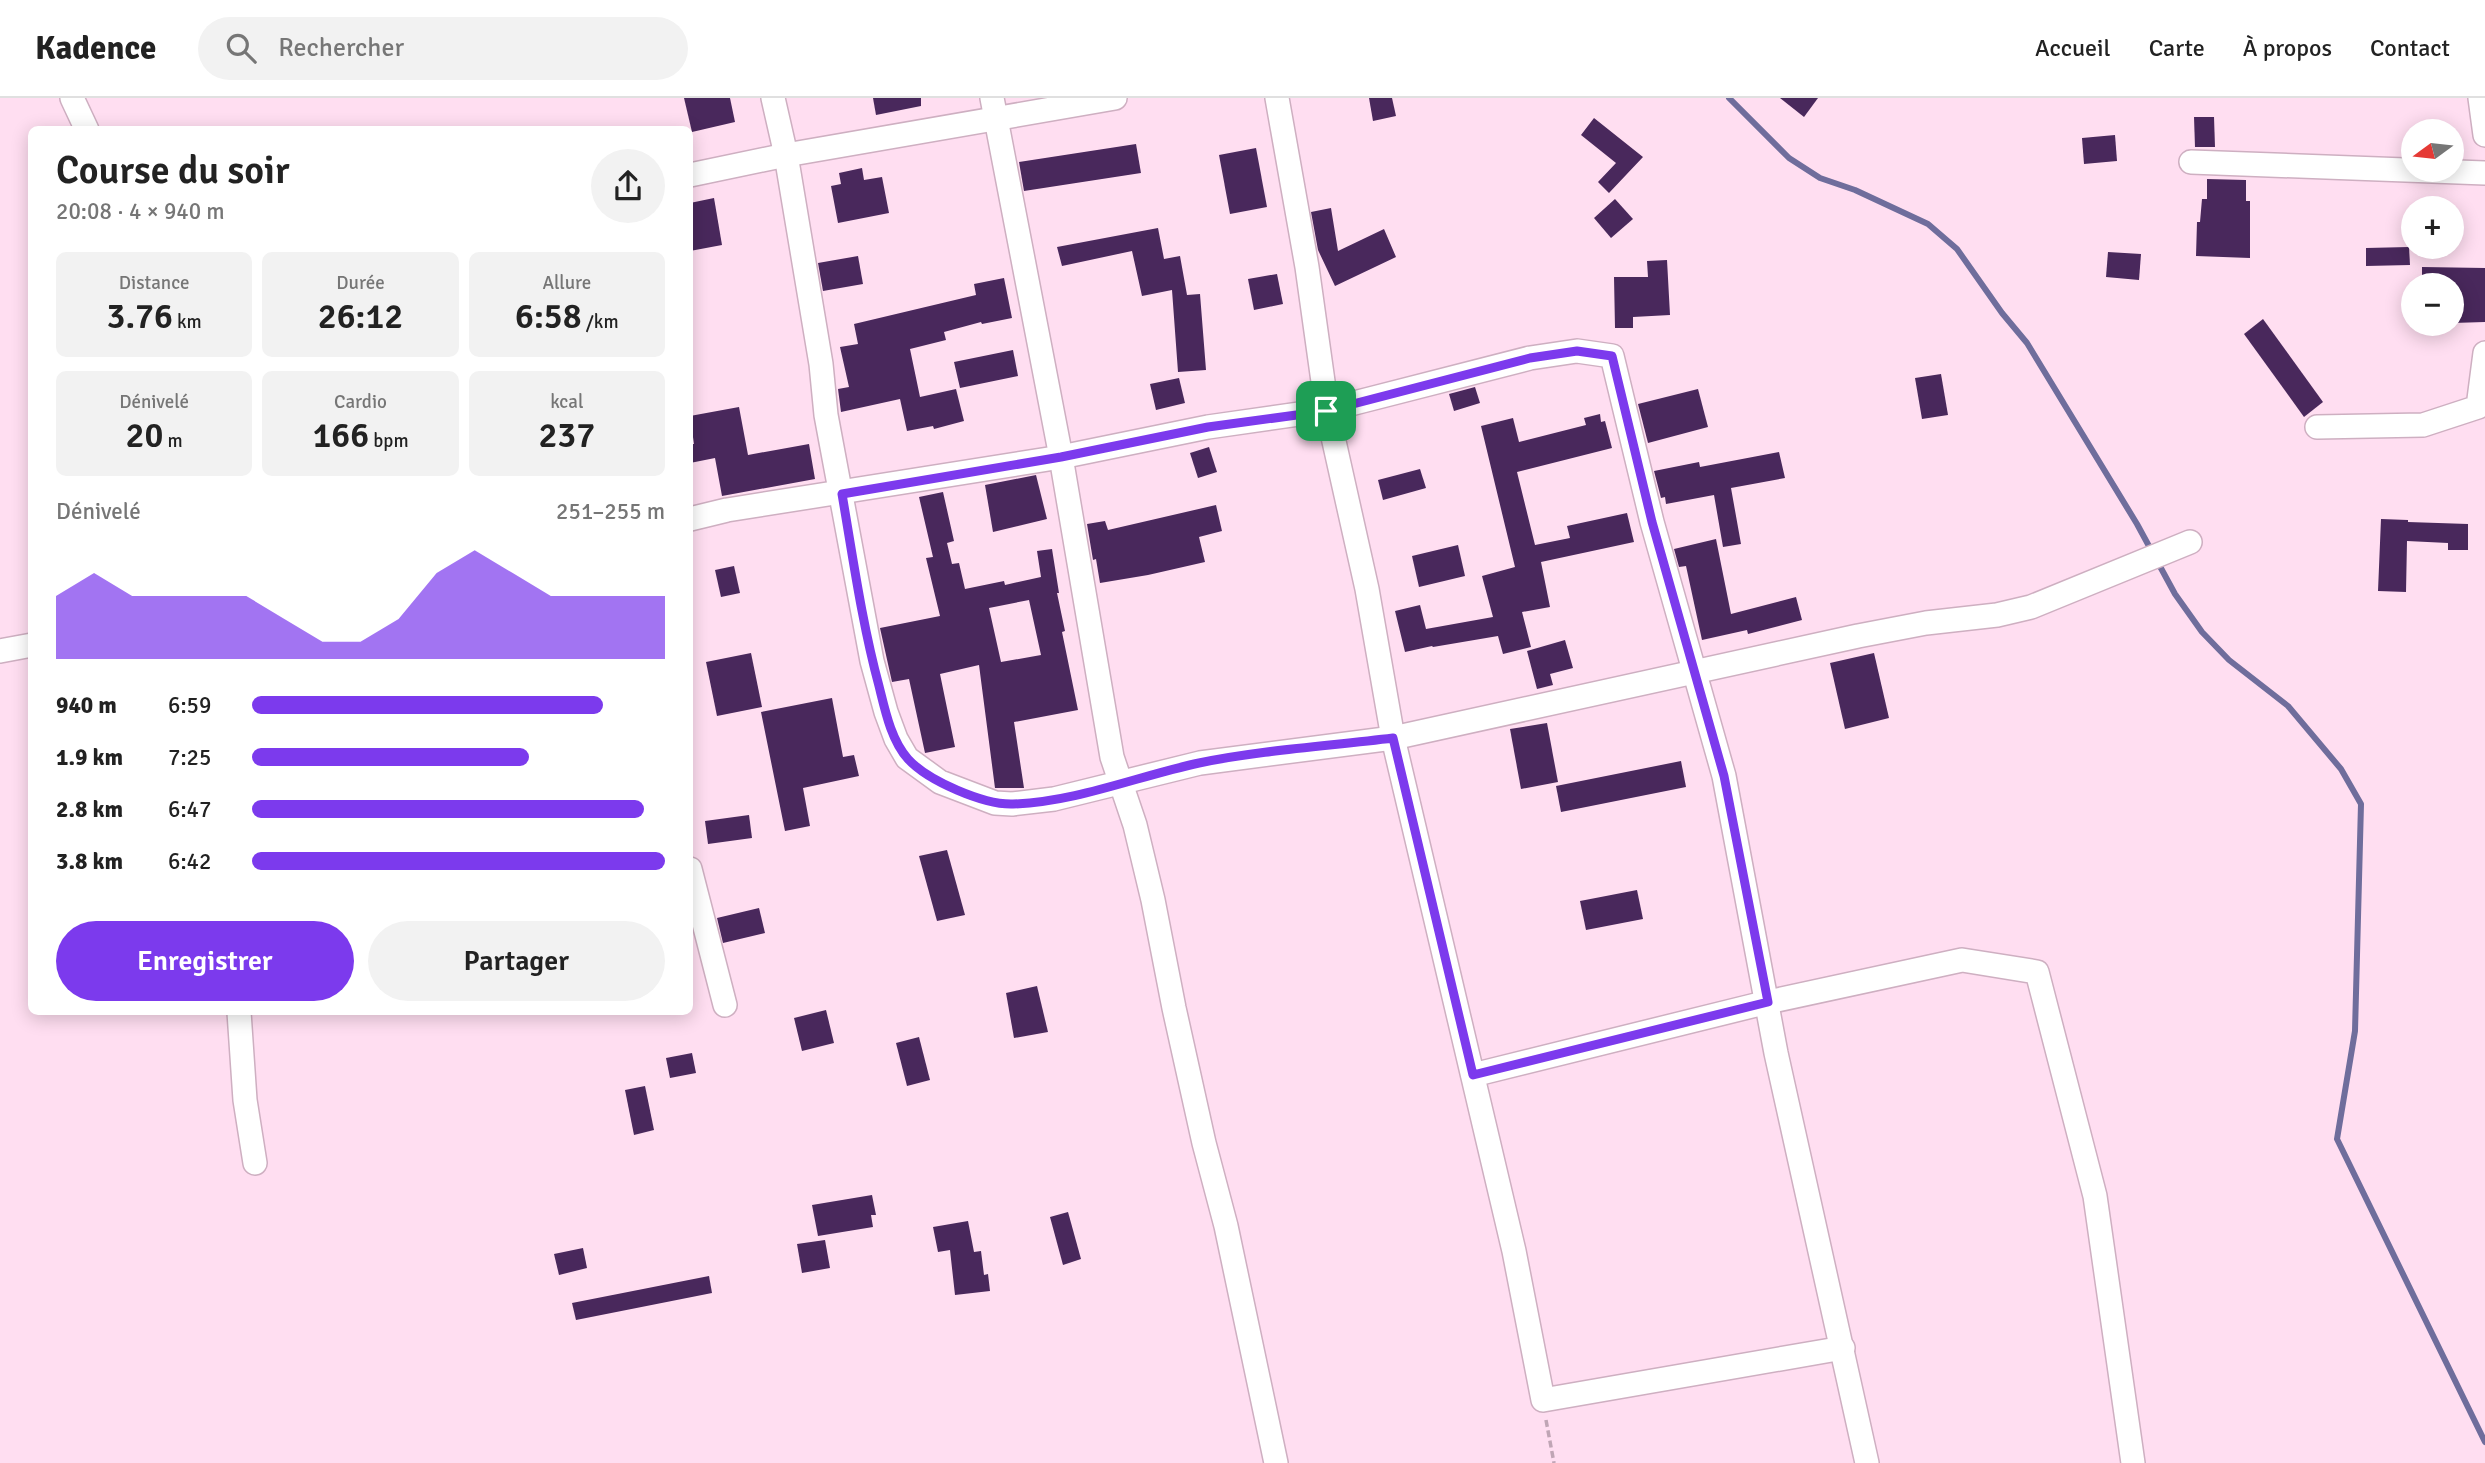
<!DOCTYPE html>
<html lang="fr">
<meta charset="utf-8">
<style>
body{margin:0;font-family:Signika,sans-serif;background:#f2f2f2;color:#222;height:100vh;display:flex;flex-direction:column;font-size:26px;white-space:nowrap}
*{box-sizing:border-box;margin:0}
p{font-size:23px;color:#767676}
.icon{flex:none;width:38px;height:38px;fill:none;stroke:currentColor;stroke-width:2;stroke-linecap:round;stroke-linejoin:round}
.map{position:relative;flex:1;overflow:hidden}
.details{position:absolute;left:28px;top:28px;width:665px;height:889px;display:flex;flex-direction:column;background:#fff;border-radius:10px;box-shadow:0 4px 18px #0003}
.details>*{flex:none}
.needle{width:46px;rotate:255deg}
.fabs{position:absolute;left:2401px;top:21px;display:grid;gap:14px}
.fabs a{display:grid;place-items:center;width:63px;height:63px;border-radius:50%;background:#fff;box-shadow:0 4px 18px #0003;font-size:35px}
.pin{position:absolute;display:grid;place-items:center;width:60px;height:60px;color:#fff;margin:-30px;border-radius:14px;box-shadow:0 4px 10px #0006}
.round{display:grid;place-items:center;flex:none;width:74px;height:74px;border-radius:37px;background:#f2f2f2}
.headline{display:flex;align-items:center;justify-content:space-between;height:119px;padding:0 28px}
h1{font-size:38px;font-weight:600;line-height:52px}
.figures{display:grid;grid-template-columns:repeat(3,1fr);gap:10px;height:119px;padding:7px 28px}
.figures div{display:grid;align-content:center;border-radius:10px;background:#f2f2f2;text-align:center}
.figures b{font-size:35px;font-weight:600}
.figures small{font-size:19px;font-weight:400}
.figures p{font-size:19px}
.chart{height:196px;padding:14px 28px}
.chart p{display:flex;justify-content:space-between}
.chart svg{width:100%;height:126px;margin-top:7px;fill:#7c3aed;opacity:.7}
.button{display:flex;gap:14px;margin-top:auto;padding:14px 28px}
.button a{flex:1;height:80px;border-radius:42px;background:#7c3aed;color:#fff;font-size:28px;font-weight:600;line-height:80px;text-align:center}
.button a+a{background:#f2f2f2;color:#222}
ul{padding:0 28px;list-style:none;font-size:23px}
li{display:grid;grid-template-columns:112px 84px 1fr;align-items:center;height:52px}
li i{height:18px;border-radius:9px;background:#7c3aed}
header{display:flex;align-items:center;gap:42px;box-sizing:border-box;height:98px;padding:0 35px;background:#fff;border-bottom:2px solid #e0e0e0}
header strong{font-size:33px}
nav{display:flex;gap:38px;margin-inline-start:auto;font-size:24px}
.search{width:490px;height:63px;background:#f2f2f2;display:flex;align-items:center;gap:18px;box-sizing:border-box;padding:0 24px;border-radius:38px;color:#767676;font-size:26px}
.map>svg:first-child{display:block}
</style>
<header>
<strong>Kadence</strong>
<div class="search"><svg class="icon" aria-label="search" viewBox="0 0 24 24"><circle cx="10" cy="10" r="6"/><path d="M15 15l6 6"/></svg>Rechercher</div>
<nav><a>Accueil</a><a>Carte</a><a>À propos</a><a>Contact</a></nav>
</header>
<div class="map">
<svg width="2485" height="1365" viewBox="0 0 2485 1365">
<rect width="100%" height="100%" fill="#ffdef1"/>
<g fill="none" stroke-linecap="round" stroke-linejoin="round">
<polyline stroke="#6f6d9c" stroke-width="6" points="1729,0 1789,60 1820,80 1855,92 1928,126 1957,151 2002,215 2027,245 2137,426 2175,496 2202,534 2229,562 2288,608 2341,671 2361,706 2355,933 2337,1041 2485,1344"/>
</g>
<g fill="#49285c" fill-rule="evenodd">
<polygon points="684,0 730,0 735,24 692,34"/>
<polygon points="873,0 921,0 921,8 876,17"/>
<polygon points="1369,0 1392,0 1396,18 1373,23"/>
<polygon points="1780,0 1818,0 1804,19"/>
<polygon points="2194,19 2214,19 2215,49 2195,49"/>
<polygon points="1594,20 1643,59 1609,95 1598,84 1616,65 1581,37"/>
<polygon points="2115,37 2117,63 2084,66 2082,40"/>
<polygon points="1136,46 1141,75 1024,93 1019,64"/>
<polygon points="1256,50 1267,109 1230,116 1219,57"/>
<polygon points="862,70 864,82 882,79 889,115 838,125 831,88 841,86 839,75"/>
<polygon points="2207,81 2246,82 2246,103 2250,103 2250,160 2196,158 2197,124 2200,124 2202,101 2207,101"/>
<polygon points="714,100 722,147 690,153 690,105"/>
<polygon points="1615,101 1633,121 1611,140 1594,120"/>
<polygon points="1331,110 1338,153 1384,131 1396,159 1335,188 1318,152 1311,114"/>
<polygon points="1158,130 1164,161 1180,158 1187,197 1200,196 1206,272 1178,274 1172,192 1142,198 1132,153 1062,168 1057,149"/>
<polygon points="2409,149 2410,167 2366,168 2366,150"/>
<polygon points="2108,154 2141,156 2139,182 2106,179"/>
<polygon points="858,158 863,186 823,193 818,165"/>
<polygon points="1667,162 1670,217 1633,219 1633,230 1615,230 1614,179 1648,179 1647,163"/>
<polygon points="2422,169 2485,170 2485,224 2452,225 2452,187 2422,187"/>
<polygon points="1277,176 1283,206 1254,212 1248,181"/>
<polygon points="1004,180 1012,220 982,226 981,224 944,234 946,242 910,251 920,299 956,291 964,323 934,331 933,328 907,333 900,301 841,314 838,291 849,289 840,249 858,246 854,226 976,197 974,186"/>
<polygon points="2263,221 2323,304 2304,319 2244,236"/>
<polygon points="1013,252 1018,278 960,290 954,264"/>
<polygon points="1941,276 1948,317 1922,321 1915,280"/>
<polygon points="1179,280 1185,305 1156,312 1150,286"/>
<polygon points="1475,289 1480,305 1454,313 1449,296"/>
<polygon points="1698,291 1708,329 1648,345 1638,306"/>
<polygon points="739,309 748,357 809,346 815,381 722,398 715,360 690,365 690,346 694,346 690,318"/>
<polygon points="1600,316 1601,324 1605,323 1612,350 1517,374 1535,447 1570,440 1567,428 1627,415 1634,444 1541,464 1550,509 1522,514 1531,549 1503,556 1498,538 1433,549 1432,548 1405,554 1395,513 1420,507 1426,531 1493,519 1482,478 1515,469 1481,328 1513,320 1519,344 1586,327 1584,320"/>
<polygon points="1209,349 1217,374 1198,380 1190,355"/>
<polygon points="1779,354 1785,380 1731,390 1741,446 1723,449 1714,397 1666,406 1665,399 1661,400 1654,373 1699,364 1700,369"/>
<polygon points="1420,371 1426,390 1383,402 1378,382"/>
<polygon points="1036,377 1047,421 993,434 985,387"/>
<path d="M943 394 954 443 947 445 952 466 959 465 965 491 1004 483 1005 487 1041 479 1037 453 1052 451 1059 495H1057L1065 533 1062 534 1078 612 1014 624 1024 690H995L979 567 940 576 955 649 925 655 909 581 892 584 880 530 940 518 926 460 933 459 919 399ZM1029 502 1041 557 1001 564 989 510Z"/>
<polygon points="1216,407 1222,433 1199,439 1205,464 1148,477 1100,485 1096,461 1093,462 1087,426 1105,423 1108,432"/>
<polygon points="2381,421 2408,422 2408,424 2468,426 2468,452 2448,452 2448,445 2407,443 2406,494 2378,493"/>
<polygon points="1716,441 1731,516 1796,499 1802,522 1748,536 1747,532 1702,542 1686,468 1679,469 1674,451"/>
<polygon points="1458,447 1465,478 1419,489 1412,458"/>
<polygon points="734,468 740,495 721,499 715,472"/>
<polygon points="1565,542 1573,570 1550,576 1553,587 1537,591 1527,553"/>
<polygon points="751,555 762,609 717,618 706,564"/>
<polygon points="1874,555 1889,620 1845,631 1830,565"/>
<polygon points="832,600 843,659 854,657 859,678 803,690 810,728 785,733 761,614"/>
<polygon points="1547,625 1558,684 1521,691 1510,631"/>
<polygon points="1681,663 1686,689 1561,714 1556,688"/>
<polygon points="749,717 752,740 708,746 705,723"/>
<polygon points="947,752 965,817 937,823 919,758"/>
<polygon points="1637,792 1643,821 1586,832 1580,803"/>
<polygon points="759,810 765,835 723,845 717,820"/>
<polygon points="1037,888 1048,934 1014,940 1006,895"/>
<polygon points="826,912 834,945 802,953 794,920"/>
<polygon points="919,939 930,982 907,988 896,945"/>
<polygon points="692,955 696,975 670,980 666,960"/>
<polygon points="645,988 654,1032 634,1037 625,992"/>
<polygon points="872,1097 876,1117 871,1117 873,1129 818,1138 812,1107"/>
<polygon points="1068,1114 1081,1161 1063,1167 1050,1119"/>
<polygon points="968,1123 974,1154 981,1153 984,1177 988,1176 990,1193 955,1197 950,1152 938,1154 933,1129"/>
<polygon points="825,1142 830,1170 802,1175 797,1146"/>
<polygon points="583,1150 587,1170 559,1177 554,1156"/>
<polygon points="709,1178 712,1195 576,1222 572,1205"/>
</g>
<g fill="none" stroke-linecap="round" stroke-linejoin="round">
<defs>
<g id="street">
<polyline points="72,0 87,32"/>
<polyline points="773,0 786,57 821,266 826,317 872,563 886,614 896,641 907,660 940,684 995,705 1012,706 1054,701 1200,665 1393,640 1858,538 1926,525 1997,517 2031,509 2190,444"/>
<polyline points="992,0 1061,359 1112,659 1135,727 1153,802 1174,910 1204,1045 1226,1128 1276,1365"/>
<polyline points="1277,0 1307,169 1327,312 1367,491 1393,640 1514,1153 1543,1302 1843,1250"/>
<polyline points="2480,0 2485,37"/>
<polyline points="2191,64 2485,75"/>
<polyline points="690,77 786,57 1115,0"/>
<polyline points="2317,329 2423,327 2478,309 2485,255"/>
<polyline points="690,421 727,412 1061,359 1208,329 1327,312 1530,260 1577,253 1612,258 1652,424 1724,678 1776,955 1867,1365"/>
<polyline points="0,553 32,547"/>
<polyline points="690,771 725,907"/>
<polyline points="239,914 245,1002 255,1065"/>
<polyline points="1473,977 1768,904 1962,862 2037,874 2095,1098 2133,1365"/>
</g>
</defs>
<use href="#street" stroke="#ceafc1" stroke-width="26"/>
<polyline stroke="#c0a5b5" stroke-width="3.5" stroke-dasharray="7 3.5" stroke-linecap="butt" points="1546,1322 1554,1365"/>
<use href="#street" stroke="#fff" stroke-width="23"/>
</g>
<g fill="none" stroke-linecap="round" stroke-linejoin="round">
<defs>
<path id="route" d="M1577 253 1612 258 1652 424 1724 678 1768 904 1473 977 1393 640C1329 648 1262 652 1199 665 1138 678 1076 704 1013 706 984 707 928 683 908 661 891 642 885 612 879 588 862 525 853 460 842 396L1061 359 1208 329 1326 313 1530 260Z"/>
</defs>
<use href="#route" stroke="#fff" stroke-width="14"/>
<use href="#route" stroke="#7c3aed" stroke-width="9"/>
</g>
</svg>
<div class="fabs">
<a><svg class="needle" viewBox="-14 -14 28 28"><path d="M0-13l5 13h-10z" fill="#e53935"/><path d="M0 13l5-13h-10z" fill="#767676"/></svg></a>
<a>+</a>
<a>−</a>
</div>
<div class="pin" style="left:1326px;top:313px;background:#1e9e55"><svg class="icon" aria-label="arrive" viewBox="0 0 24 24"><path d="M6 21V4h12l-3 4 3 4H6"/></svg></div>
<section class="details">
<div class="headline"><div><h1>Course du soir</h1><p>20:08 · 4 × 940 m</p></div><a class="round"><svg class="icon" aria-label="share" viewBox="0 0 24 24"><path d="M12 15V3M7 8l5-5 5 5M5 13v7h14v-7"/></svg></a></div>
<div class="figures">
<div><p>Distance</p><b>3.76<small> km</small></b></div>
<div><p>Durée</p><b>26:12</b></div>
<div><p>Allure</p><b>6:58<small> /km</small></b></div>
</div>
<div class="figures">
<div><p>Dénivelé</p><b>20<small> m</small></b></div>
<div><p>Cardio</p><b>166<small> bpm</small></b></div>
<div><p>kcal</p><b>237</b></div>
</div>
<div class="chart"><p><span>Dénivelé</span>251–255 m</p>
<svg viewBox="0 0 160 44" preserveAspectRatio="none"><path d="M0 44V22L10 14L20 22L30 22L40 22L50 22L60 30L70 38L80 38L90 30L100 14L110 6L120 14L130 22L140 22L150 22L160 22V44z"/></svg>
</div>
<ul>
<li><b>940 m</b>6:59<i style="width:85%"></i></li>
<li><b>1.9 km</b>7:25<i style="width:67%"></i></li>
<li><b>2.8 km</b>6:47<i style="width:95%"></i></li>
<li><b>3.8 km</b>6:42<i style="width:100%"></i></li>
</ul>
<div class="button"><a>Enregistrer</a><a>Partager</a></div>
</section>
</div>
